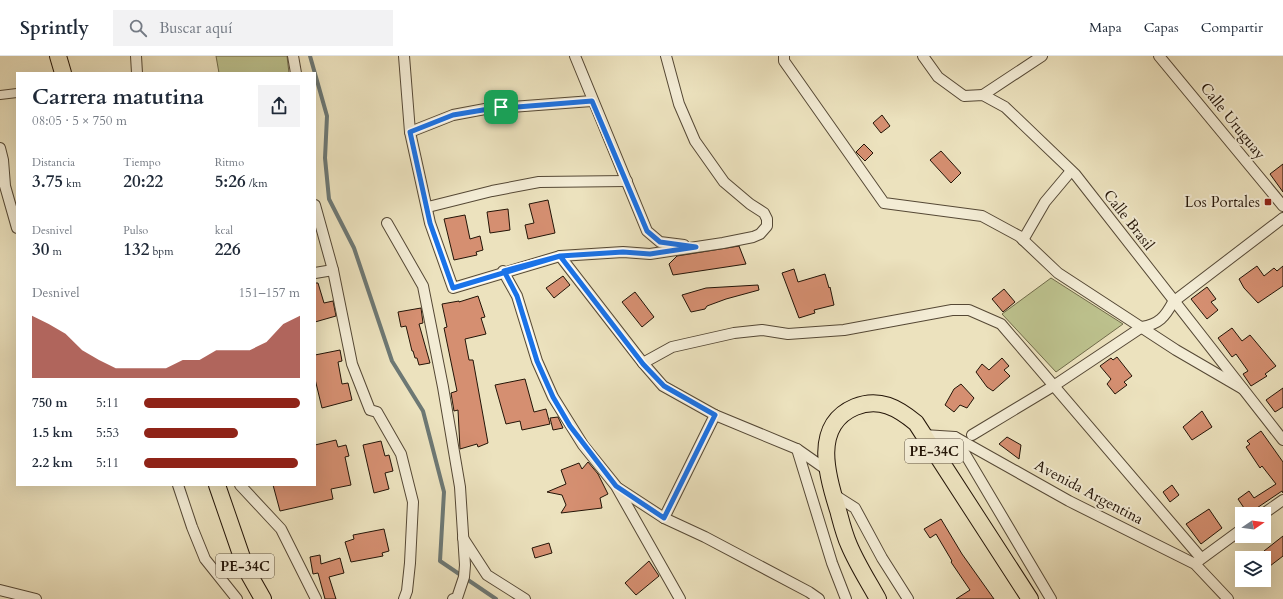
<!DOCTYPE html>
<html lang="es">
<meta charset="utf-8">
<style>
body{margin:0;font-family:Cardo,serif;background:#f2f2f3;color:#1f2937;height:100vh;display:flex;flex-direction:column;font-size:15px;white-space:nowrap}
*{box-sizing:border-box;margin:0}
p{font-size:13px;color:#747a83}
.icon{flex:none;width:22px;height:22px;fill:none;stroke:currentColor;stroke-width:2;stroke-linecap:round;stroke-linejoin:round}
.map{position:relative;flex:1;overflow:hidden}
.sheet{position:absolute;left:16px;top:16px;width:300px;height:414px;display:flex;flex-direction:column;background:#fff;border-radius:0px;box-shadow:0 4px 16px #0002}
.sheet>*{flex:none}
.needle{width:26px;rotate:77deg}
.fabs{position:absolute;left:1235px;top:451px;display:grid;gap:8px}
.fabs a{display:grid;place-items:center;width:36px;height:36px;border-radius:0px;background:#fff;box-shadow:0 4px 16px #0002;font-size:20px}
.pin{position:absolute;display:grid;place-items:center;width:34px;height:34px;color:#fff;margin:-17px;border-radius:8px;box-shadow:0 2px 6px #0006}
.round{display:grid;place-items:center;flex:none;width:42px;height:42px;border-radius:0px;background:#f2f2f3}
.headline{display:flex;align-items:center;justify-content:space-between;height:68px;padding:0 16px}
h1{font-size:22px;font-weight:600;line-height:30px}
.figures{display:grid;grid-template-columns:repeat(3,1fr);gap:6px;height:68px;padding:4px 16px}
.figures div{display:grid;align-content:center}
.figures b{font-size:17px;font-weight:600}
.figures small{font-size:11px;font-weight:400}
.figures p{font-size:11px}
.chart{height:112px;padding:8px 16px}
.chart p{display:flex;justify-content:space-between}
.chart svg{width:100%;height:72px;margin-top:4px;fill:#8f2418;opacity:.7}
ul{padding:0 16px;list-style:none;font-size:13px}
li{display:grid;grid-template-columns:64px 48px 1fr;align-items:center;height:30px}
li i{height:10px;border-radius:5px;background:#8f2418}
header{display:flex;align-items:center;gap:24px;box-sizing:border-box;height:56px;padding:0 20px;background:#fff;border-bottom:1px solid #e0e1e3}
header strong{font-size:19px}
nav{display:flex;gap:22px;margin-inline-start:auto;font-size:14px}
.search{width:280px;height:36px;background:#f2f2f3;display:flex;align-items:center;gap:10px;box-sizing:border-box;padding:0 14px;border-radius:0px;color:#747a83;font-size:15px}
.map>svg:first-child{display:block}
</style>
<header>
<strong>Sprintly</strong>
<div class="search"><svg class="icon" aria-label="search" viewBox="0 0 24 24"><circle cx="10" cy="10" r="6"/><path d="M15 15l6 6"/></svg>Buscar aquí</div>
<nav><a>Mapa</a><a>Capas</a><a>Compartir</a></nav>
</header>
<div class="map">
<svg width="1283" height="543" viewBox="0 0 1283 543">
<rect width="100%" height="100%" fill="#ece2be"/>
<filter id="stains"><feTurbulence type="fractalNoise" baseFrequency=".005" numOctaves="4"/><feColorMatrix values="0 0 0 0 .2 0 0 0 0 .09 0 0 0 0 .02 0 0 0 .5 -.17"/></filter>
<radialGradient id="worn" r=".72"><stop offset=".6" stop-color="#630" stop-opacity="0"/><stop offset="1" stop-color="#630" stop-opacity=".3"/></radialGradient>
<g fill="#bdc28e" stroke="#706b4a">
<polygon points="216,0 287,0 289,17 219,17"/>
<polygon points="1051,222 1123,268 1056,316 1002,258"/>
</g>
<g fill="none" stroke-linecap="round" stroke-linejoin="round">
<polyline stroke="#6d7874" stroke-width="4" points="310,0 327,60 325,102 329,143 354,192 392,305 423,355 444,436 440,505 496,543"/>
</g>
<g fill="#d58f71" stroke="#231407">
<polygon points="882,59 890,70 881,77 873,67"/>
<polygon points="864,88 873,97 865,105 856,96"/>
<polygon points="941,95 961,117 951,127 930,104"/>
<polygon points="1283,108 1283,136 1270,118"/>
<polygon points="548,144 555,177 528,183 525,169 534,167 529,148"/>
<polygon points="508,153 510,174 490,177 487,156"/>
<polygon points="465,159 470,183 480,180 483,194 476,196 477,199 454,204 444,163"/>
<polygon points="739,190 746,208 673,219 669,208 677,200"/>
<polygon points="1257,210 1264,220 1274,212 1277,215 1283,210 1283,230 1258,247 1244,232 1239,223"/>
<polygon points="794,213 798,226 825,218 829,232 830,231 834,249 814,254 815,257 799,262 782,217"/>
<polygon points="563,220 570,229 554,242 546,232"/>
<polygon points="315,227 318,227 324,247 333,245 336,260 315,266"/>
<polygon points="758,229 759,234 726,243 707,250 705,253 691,256 682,239 706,232"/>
<polygon points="1207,231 1216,243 1211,246 1218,254 1207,263 1191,243"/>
<polygon points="1004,233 1015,246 1003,256 992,243"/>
<polygon points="635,236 654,261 642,271 622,246"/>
<polygon points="478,240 485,261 481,262 486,278 465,283 469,304 473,304 488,387 478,391 477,388 460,393 458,354 454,355 451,337 457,335 444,272 447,271 442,248 459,245 459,246"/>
<polygon points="421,252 423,267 419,268 430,307 419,309 417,302 415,302 413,295 412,295 406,270 401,271 398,256"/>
<polygon points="1232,272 1242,285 1250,279 1276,310 1265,318 1267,320 1251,330 1243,318 1248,315 1236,298 1232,301 1218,282"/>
<polygon points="340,294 342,305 338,306 342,328 348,327 352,344 322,352 315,323 315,299"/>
<polygon points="1117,301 1132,320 1124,326 1127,329 1115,338 1107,328 1111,323 1100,310 1111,302 1113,304"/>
<polygon points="1002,302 1009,310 1004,314 1010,320 993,335 987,331 976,316 982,308 989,314"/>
<polygon points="525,323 534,356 546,353 550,368 522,374 520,365 506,368 495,329"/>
<polygon points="961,328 974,342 967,352 960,349 954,356 945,349 954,333"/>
<polygon points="1283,332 1283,351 1275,356 1266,344"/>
<polygon points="1202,355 1212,371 1192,384 1183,371"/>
<polygon points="558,361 563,372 553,374 550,362"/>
<polygon points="1261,375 1283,406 1283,437 1282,435 1248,458 1238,443 1249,435 1254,442 1276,428 1262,410 1260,412 1246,391 1250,388 1247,385"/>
<polygon points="1007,381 1021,389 1019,403 999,388"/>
<polygon points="336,384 338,391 346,389 349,400 345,401 351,429 331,433 333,443 280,455 273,429 315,429 315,389"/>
<polygon points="381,385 385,400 389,399 393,415 385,417 389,433 374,437 363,389"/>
<polygon points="588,406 598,418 608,438 600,442 602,452 561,457 566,449 562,439 547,436 566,428 561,414 579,407 582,413"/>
<polygon points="1172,429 1179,439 1170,446 1163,436"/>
<polygon points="1209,453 1222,472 1201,488 1186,468"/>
<polygon points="941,463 962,498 994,543 956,543 970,534 951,506 952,505 936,478 930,482 924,473"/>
<polygon points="384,473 389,495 382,497 383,500 351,506 345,486 354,483 353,479"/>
<polygon points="1283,480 1283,500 1270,510 1263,502 1267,499 1264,495"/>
<polygon points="549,487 552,497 535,502 532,492"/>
<polygon points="320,499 321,508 340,502 344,517 329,521 336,543 325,543 318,517 313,518 310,501"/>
<polygon points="649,505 659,520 636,539 625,527"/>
</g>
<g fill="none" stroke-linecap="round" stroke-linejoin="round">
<defs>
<polyline id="pedestrian" points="0,39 17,37"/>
<g id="minor">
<polyline points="136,0 137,17"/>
<polyline points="293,0 296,17"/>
<polyline points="404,0 410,76 430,167 453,232 560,200 623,196 650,198 723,187 753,181 760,178 767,170 767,163 764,157 750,148 724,126 695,85 679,48 666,0"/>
<polyline points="575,0 647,175 660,186 684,189"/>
<polyline points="784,0 784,5 884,147 982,160 1019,180 1058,217 1176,294 1243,333"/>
<polyline points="923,0 938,21 964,40 983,39 1005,51 1075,118 1283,384"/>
<polyline points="1159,0 1283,150"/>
<polyline points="983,39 1042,0"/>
<polyline points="410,76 453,59 485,53 592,45"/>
<polyline points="0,92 3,104 5,130 17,172"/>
<polyline points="315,149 333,214 352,308 370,354 377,356 401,398 413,446 410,507 407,535 404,543"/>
<polyline points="428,151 492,135 539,126 627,125"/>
<polyline points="387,167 423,230 443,331 460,431 465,509 464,521 457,542 453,543"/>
<polyline points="1023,184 1045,146 1071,115"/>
<polyline points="560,200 643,307 663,330 715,359 797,393 827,414"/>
<polyline points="503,215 517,240 537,305 553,341 583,389 616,430 680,543"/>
<polyline points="315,217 333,214"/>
<polyline points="643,307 672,291 734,277 762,274 788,278 844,274 952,254 969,254 1001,268 1201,502"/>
<polyline points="924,379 955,381 1069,445 1195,508 1228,543"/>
<path d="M972 379 1055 329 1142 271C1159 268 1165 261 1173 246L1283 162"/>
<polyline points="955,381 1051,543"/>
<polyline points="797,393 832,507 846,543"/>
<polyline points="178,429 192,471 205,503 237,543"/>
<polyline points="240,429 281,473 316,543"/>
<polyline points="618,432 664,462 705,481 809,536 819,543"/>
<polyline points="833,438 855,452 882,502 908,543"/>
<polyline points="1263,458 1283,444"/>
<polyline points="664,462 715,359"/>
<polyline points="463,482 487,519 525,543"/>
<polyline points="1197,506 1242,473"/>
<polyline points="0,534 36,543"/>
</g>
<g id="primary">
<polyline points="58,0 63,17"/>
<polyline points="217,429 246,513 263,543"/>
<path d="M878 543C868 525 857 508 849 489 844 478 841 465 838 454 827 420 812 369 855 351 879 341 898 352 916 367L1030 543"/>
</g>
</defs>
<use href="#pedestrian" stroke="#554835" stroke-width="10"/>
<use href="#minor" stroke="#554835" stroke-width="12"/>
<use href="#primary" stroke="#231407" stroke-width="18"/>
<use href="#pedestrian" stroke="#f3ecd5" stroke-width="8"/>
<use href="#minor" stroke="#f3ecd5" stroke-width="10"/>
<use href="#primary" stroke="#ece2be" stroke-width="16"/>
</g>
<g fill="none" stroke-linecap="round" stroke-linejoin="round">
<defs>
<polyline id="route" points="501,51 453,59 410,76 430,167 453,232 560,200 643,308 664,330 715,359 664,462 616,430 570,370 553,341 537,305 517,240 504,215 560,200 623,196 650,198 696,191 660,186 647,175 592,45 517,51 501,51"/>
</defs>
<use href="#route" stroke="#fff" stroke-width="8"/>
<use href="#route" stroke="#1a73e8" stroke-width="5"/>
</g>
<rect fill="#8f2418" stroke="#f3ecd5" stroke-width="1.5" x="1264" y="142" width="8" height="8" rx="2"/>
<g text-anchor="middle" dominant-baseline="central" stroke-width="4" stroke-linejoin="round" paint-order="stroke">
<g fill="#f3ecd5" stroke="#615545" stroke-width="1">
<rect x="905" y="383" width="58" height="24" rx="3"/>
<rect x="216" y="498" width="58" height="24" rx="3"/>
</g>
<g font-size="14" font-weight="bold" fill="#231407">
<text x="934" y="395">PE-34C</text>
<text x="245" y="510">PE-34C</text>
</g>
<g font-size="15" fill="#231407" stroke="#f3ecd5">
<text transform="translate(1233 65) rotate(51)">Calle Uruguay</text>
<text transform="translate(1129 164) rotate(52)">Calle Brasil</text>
<text transform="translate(1089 436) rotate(28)">Avenida Argentina</text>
</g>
<g font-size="15" fill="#231407" stroke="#f3ecd5" text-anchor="end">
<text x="1260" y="146">Los Portales</text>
</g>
</g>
<rect width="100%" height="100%" filter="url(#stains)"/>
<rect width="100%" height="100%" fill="url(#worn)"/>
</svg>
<div class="fabs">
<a><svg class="needle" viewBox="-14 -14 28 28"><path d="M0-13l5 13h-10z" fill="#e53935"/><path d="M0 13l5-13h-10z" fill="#747a83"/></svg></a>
<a><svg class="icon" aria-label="layers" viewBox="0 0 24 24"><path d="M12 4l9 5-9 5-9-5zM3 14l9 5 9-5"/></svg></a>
</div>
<div class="pin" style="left:501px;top:51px;background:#1e9e55"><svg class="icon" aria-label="arrive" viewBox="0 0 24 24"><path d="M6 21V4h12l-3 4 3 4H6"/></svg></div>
<section class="sheet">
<div class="headline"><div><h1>Carrera matutina</h1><p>08:05 · 5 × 750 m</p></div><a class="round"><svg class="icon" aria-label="share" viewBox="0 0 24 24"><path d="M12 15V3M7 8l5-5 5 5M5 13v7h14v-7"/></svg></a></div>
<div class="figures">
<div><p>Distancia</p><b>3.75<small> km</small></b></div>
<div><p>Tiempo</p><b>20:22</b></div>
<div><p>Ritmo</p><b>5:26<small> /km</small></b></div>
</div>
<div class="figures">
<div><p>Desnivel</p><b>30<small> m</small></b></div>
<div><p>Pulso</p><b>132<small> bpm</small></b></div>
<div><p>kcal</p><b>226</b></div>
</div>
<div class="chart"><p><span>Desnivel</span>151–157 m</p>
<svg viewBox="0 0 160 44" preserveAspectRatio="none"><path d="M0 44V6L10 11L20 17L30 27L40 33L50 38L60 38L70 38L80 38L90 33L100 33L110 27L120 27L130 27L140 22L150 11L160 6V44z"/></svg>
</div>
<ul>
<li><b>750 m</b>5:11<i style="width:100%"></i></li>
<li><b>1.5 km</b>5:53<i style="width:60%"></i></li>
<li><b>2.2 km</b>5:11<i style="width:99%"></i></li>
</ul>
</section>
</div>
